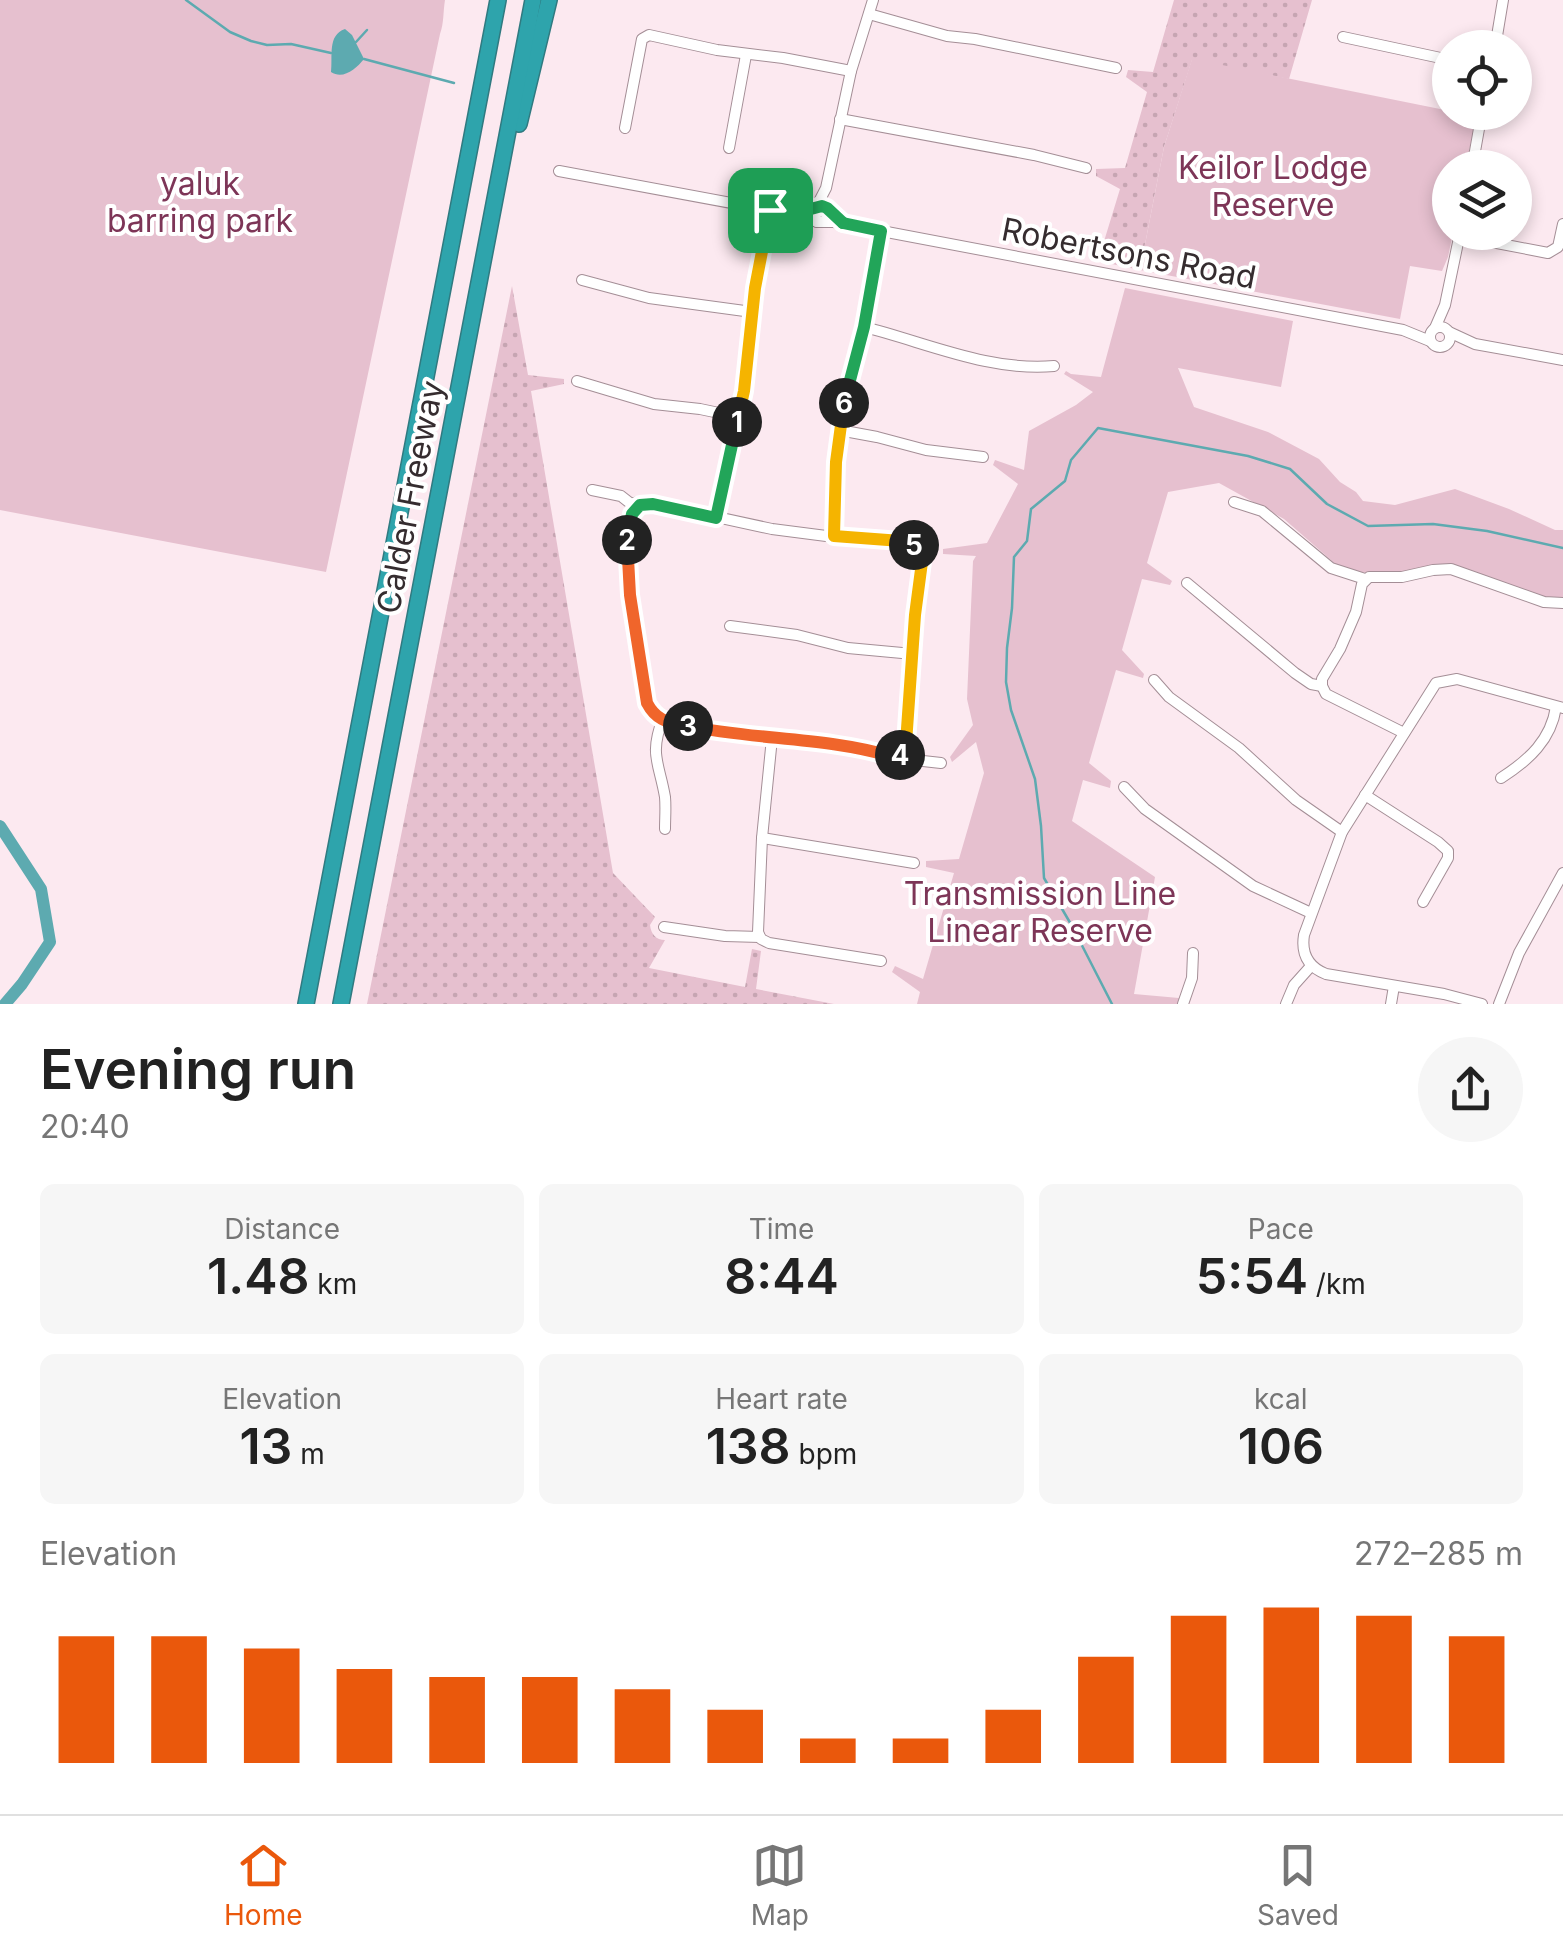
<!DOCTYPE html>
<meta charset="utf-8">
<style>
body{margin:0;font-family:Inter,sans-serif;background:#f6f6f6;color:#222;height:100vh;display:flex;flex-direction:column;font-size:38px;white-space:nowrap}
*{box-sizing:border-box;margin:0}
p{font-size:32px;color:#767676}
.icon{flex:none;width:55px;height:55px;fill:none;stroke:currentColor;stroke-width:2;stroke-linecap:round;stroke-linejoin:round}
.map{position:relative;height:1004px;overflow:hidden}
.side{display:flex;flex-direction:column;background:#fff;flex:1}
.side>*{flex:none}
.buttons{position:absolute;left:1432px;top:30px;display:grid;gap:20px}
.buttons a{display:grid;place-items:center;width:100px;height:100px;border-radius:50%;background:#fff;box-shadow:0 5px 15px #0003;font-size:50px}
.pin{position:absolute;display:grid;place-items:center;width:85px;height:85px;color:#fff;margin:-42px;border-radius:20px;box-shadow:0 5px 15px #0006}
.km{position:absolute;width:50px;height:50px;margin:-25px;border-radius:50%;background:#222;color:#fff;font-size:28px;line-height:50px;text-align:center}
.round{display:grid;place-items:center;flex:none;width:105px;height:105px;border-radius:52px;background:#f6f6f6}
.summary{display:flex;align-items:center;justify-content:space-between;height:170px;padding:0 40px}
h1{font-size:55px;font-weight:600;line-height:75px}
.stats{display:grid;grid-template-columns:repeat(3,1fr);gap:15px;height:170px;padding:10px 40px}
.stats div{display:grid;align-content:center;border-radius:15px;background:#f6f6f6;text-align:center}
.stats b{font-size:50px;font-weight:600}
.stats small{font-size:28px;font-weight:400}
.stats p{font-size:28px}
.chart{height:280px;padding:20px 40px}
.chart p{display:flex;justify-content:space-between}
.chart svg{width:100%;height:180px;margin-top:10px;stroke:#ea580c;stroke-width:6}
.tab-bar{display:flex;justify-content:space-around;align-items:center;height:140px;border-top:2px solid #e0e0e0;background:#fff;font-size:28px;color:#767676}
.tab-bar a{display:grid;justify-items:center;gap:5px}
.tab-bar .on{color:#ea580c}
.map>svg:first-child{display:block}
</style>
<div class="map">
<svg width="1563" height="1004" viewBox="0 0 1563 1004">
<defs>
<pattern id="grass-dots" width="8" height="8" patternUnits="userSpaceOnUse" patternTransform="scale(2.5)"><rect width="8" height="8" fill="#e6c0cf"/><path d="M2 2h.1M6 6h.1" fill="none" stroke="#c6a5b2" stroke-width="1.8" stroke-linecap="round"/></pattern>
</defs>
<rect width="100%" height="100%" fill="#fce9f0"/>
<g fill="url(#grass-dots)">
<polygon points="1174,0 1312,0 1289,79 1192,60 1164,147 1140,270 1098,261 1120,189 1096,176 1096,169 1125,168 1147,92 1126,77 1128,70 1153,72"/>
<path d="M512 286 528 375 564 379V384L531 391 613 873 655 917 650 925C651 934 656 940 665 940L649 968 745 987 752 949 761 951 756 989 834 1004H367Z"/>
</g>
<g fill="#e6c0cf">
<path d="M0 0H445C443 12 444 23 440 34L326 572 0 510Z"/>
<polygon points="1192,59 1450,111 1450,112 1476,116 1466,167 1450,168 1450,232 1453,233 1448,257 1442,271 1410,266 1400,319 1140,270 1164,147"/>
<polygon points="1125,288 1293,321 1281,387 1178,368 1194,407 1268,432 1319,459 1340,482 1356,492 1363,501 1395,505 1455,489 1509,509 1555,530 1563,530 1563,600 1539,597 1452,565 1407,573 1356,572 1339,567 1284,519 1219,483 1168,492 1147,563 1172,581 1170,585 1142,579 1122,650 1144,674 1143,678 1116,670 1089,763 1111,781 1110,788 1083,780 1072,821 1155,877 1134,994 1179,998 1179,1004 917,1004 920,992 892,972 895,966 923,979 954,873 926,867 926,861 959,859 984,773 976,742 952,762 950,757 973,725 967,699 973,561 976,556 943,554 943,549 987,543 1018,484 993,465 995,460 1024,470 1029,431 1076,405 1093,392 1064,374 1066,371 1071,374 1101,377"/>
</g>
<path fill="#5daab0" d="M345 29 352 35 364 59C356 69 343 80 331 72 333 57 327 35 345 29Z"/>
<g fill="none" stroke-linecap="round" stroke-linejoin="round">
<g stroke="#5daab0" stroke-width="2.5">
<polyline points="186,0 230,32 251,41 267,45 291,44 331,53"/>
<polyline points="356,42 367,30"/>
<polyline points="364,59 454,83"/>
<polyline points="1112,1004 1072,926 1044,878 1041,826 1035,779 1011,710 1006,682 1007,648 1012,608 1014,557 1027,541 1031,509 1065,481 1071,460 1098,428 1248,456 1290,469 1327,504 1368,526 1433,524 1487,531 1563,548"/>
</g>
<polyline stroke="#5daab0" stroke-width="12" points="0,826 41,889 50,942 22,984 5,1004"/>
<defs>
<g id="minor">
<polyline points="873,0 851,71 826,188 813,213 817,222 834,222 1403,330 1430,341"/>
<polyline points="869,14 947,36 975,39 1116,68"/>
<polyline points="1343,37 1450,60"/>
<polyline points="1495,48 1503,0"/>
<polyline points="840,119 1034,155 1086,168"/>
<polyline points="625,128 642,39 649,35 717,50 783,58 851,71"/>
<polyline points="729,148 746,55"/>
<polyline points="1472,168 1482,112"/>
<polyline points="559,171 807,217 817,222"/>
<polyline points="827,208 842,222"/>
<polyline points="1460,236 1548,253 1558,247 1563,224"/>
<polyline points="582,280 649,298 752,312"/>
<circle cx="1440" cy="337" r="10"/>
<path d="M864 327C925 342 990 372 1054 366"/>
<polyline points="1435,328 1445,305 1460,233"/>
<polyline points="1449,332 1475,344 1563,360"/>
<polyline points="577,381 654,404 700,409 738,417"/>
<polyline points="839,430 877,437 926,450 983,457"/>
<polyline points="592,490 621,496 635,507"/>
<path d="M643 501 772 529 834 537 911 540 921 544 925 556 915 615 906 743 903 753 890 757 877 752 832 744 729 734 670 724 653 714 645 697C642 657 611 532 634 503Z"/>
<polyline points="1234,502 1262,511 1331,568 1365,579"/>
<polyline points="716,518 744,391 755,287 769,210"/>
<polyline points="834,537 836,462 839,430 864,327 881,231"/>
<polyline points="1187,583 1295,673 1311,684 1322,686"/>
<polyline points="730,626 797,635 848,648 913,654"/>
<polyline points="1154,680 1169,697 1239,748 1296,800 1342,832"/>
<path d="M663 718C649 755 659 762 665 797 666 808 665 818 665 829"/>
<polyline points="1404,733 1326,694 1322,686 1322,679 1340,649 1356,612 1362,584 1369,577 1402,577 1433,570 1451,569 1544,602 1563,603"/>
<polyline points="772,738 762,838 758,932 761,939 769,943 881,961"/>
<polyline points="900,749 914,760 941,763"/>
<path d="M1501 778C1529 760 1551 740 1556 707"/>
<polyline points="1124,787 1145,809 1253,886 1311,913"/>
<polyline points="1365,795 1438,842 1448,851 1448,858 1423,902"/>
<polyline points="762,838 914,863"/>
<polyline points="664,927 725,936 760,937"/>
<polyline points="1183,1004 1192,978 1193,953"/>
<polyline points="1286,1004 1294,985 1311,966"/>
<polyline points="1391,1004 1394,986"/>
<path d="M1482 1004 1444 994 1326 974C1308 967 1301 954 1304 935L1342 832 1436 683 1457 679 1563 708"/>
<polyline points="1499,1004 1519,953 1563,873"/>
</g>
<g id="highway">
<polyline points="519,124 549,0"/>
<polyline points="306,1004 498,0"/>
<polyline points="341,1004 533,0"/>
</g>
</defs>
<use href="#minor" stroke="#a48e96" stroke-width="12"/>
<use href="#highway" stroke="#307a80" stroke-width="18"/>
<use href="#minor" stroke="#fff" stroke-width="10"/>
<use href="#highway" stroke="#2ea4ac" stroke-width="15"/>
</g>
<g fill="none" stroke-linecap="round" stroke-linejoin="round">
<defs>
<polyline id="split-1" points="737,422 744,391 755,288 770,210"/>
<polyline id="split-2" points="627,540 632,514 640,505 653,504 716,518 737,422"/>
<path id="split-3" d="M627 540 630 595 647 703C657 722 669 722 688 726"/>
<path id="split-4" d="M688 726C755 740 825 737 890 756L900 755"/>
<polyline id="split-5" points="900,755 906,743 915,615 922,562 920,552 914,545"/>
<polyline id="split-6" points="844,403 836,462 834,536 901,541 914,545"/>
<polyline id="split-7" points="843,223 881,231 864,327 844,403"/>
<polyline id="split-8" points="770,210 792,214 822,206 827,208 843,223"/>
</defs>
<use href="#split-1" stroke="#fff" stroke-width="20"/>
<use href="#split-2" stroke="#fff" stroke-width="20"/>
<use href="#split-3" stroke="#fff" stroke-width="20"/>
<use href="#split-4" stroke="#fff" stroke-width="20"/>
<use href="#split-5" stroke="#fff" stroke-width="20"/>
<use href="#split-6" stroke="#fff" stroke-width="20"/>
<use href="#split-7" stroke="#fff" stroke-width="20"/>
<use href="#split-8" stroke="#fff" stroke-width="20"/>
<use href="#split-1" stroke="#f5b400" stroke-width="12"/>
<use href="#split-2" stroke="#22a559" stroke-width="12"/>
<use href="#split-3" stroke="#f0652b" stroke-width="12"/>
<use href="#split-4" stroke="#f0652b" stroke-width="12"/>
<use href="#split-5" stroke="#f5b400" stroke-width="12"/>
<use href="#split-6" stroke="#f5b400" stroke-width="12"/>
<use href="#split-7" stroke="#22a559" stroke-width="12"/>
<use href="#split-8" stroke="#22a559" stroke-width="12"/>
</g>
<g text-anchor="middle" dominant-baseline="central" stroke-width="8" stroke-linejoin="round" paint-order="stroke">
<g font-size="32" fill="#7d3557" stroke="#fff">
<text x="1273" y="167">Keilor Lodge<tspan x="1273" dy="37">Reserve</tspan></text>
<text x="200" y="183">yaluk<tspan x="200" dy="37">barring park</tspan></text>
<text x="1040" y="893">Transmission Line<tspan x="1040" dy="37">Linear Reserve</tspan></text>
</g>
<g font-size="32" fill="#352c2f" stroke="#fff">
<text transform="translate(1129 253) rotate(11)">Robertsons Road</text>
<text transform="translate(410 497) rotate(-79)">Calder Freeway</text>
</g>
</g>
</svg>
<div class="buttons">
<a><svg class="icon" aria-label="locate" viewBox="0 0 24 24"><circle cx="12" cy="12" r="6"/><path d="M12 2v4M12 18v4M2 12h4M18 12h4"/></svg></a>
<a><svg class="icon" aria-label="layers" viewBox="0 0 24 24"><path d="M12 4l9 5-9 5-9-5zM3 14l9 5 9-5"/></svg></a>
</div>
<div class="pin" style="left:770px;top:210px;background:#1e9e55"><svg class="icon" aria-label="arrive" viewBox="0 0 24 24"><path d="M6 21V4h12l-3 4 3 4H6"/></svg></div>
<b class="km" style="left:737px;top:422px">1</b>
<b class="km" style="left:627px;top:540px">2</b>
<b class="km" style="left:688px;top:726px">3</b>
<b class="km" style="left:900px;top:755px">4</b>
<b class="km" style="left:914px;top:545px">5</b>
<b class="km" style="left:844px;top:403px">6</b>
</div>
<section class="side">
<div class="summary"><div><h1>Evening run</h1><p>20:40</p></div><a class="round"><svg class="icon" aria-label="share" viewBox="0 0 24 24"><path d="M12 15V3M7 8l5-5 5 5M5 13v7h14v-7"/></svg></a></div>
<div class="stats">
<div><p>Distance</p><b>1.48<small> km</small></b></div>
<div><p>Time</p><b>8:44</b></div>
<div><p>Pace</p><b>5:54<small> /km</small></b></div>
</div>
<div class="stats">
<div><p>Elevation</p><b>13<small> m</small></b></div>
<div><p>Heart rate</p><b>138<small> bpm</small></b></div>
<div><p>kcal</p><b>106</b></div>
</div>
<div class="chart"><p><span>Elevation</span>272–285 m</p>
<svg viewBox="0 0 160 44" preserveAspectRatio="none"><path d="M5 44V13M15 44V13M25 44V16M35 44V21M45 44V23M55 44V23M65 44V26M75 44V31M85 44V38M95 44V38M105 44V31M115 44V18M125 44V8M135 44V6M145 44V8M155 44V13"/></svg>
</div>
</section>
<nav class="tab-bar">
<a class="on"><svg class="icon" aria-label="home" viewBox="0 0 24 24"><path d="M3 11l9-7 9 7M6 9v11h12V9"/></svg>Home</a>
<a><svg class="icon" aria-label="map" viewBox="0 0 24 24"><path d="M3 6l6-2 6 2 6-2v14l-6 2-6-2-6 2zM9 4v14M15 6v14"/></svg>Map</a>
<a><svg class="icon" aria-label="saved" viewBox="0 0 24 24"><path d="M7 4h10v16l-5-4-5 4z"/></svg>Saved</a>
</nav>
